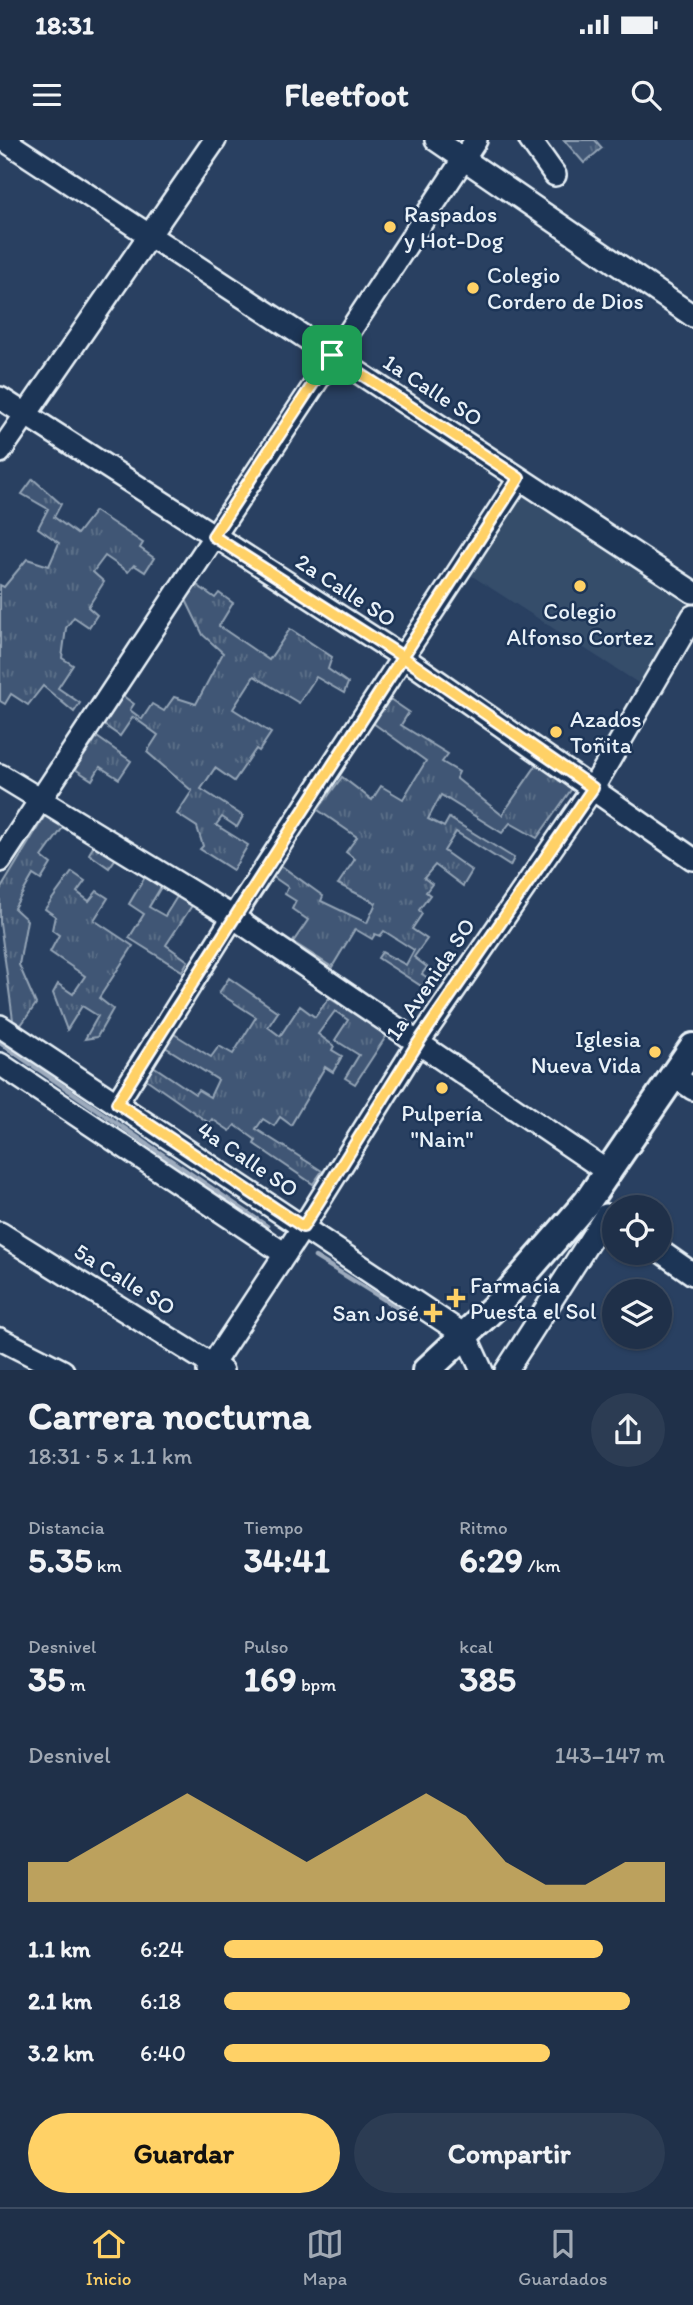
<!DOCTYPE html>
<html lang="es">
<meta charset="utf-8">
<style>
body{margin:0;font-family:Itim,sans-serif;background:#2c3c53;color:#f1f3f6;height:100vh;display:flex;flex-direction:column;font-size:26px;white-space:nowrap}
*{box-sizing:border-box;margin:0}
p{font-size:23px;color:#a1a9b4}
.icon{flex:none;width:38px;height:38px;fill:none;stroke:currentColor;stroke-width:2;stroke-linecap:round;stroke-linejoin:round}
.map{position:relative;height:1230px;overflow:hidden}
.sheet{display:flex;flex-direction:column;background:#1f3049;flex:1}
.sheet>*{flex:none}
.buttons{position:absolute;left:602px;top:1055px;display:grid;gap:14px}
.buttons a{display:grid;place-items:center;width:70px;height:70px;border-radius:50%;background:#1f3049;box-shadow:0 2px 5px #0004,0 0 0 2px #3c4b61;font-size:35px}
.pin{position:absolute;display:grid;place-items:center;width:60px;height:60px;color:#fff;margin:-30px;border-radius:14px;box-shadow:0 4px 10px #0006}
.round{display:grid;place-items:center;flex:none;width:74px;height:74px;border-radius:37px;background:#2c3c53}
.headline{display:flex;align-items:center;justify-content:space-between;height:119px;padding:0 28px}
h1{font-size:38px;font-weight:700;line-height:52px}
.stats{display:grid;grid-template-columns:repeat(3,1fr);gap:10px;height:119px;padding:7px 28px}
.stats div{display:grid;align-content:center}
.stats b{font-size:35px;font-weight:700}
.stats small{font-size:19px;font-weight:400}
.stats p{font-size:19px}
.chart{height:196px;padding:14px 28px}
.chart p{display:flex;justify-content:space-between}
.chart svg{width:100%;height:126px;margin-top:7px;fill:#ffd166;opacity:.7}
.primary-button{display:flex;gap:14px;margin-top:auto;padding:14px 28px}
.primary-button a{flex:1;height:80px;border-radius:42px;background:#ffd166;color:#111;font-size:28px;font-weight:700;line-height:80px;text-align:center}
.primary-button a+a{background:#2c3c53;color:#f1f3f6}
ul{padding:0 28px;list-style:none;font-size:23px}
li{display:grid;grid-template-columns:112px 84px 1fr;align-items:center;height:52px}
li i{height:18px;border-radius:9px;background:#ffd166}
.status{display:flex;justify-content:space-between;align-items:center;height:49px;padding:0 35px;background:#1f3049;direction:ltr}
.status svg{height:19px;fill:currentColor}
header{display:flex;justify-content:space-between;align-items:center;height:91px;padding:0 28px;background:#1f3049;font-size:32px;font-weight:700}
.tab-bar{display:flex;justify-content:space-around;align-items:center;height:98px;border-top:2px solid #3c4b61;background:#1f3049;font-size:19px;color:#a1a9b4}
.tab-bar a{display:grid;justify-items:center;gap:4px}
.tab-bar .selected{color:#ffd166}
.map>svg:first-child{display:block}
</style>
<div class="status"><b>18:31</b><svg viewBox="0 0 49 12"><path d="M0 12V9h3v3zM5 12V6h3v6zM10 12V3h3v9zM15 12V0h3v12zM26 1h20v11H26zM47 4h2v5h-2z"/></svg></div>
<header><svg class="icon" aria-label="menu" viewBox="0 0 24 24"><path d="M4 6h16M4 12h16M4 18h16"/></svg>Fleetfoot<svg class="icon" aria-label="search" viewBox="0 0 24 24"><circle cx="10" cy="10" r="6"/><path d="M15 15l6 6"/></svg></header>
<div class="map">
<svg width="693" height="1231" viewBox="0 0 693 1231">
<defs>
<pattern id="grass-tufts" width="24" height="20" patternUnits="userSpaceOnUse" patternTransform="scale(1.75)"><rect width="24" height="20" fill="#415774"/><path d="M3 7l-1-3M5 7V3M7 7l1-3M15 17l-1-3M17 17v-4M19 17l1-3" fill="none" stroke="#5c7089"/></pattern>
</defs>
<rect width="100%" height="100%" fill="#294061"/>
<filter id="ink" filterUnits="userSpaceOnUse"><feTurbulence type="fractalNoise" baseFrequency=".0143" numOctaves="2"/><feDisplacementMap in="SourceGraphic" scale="14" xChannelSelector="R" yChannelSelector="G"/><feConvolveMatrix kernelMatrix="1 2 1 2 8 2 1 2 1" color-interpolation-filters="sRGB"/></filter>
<g filter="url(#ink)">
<polygon fill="#364d6b" points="519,349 693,461 693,467 643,546 466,432"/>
<g fill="url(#grass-tufts)" stroke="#94a4b6" stroke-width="2">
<polygon points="564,0 595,0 602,8 584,23"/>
<polygon points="33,339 61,364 54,377 77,394 95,371 143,403 140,408 154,418 145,432 134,425 128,432 105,416 93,432 104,442 88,467 97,475 89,487 74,477 66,488 62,518 73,525 58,548 80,563 74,572 43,546 28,565 11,554 5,564 0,561 0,445 4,447 27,419 49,426 59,403 38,388 48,369 22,354"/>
<polygon points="197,445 215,458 219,453 233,463 219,486 269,520 290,489 332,517 328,529 348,543 344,553 316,537 299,563 254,536 233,569 271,593 259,611 256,609 234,641 215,628 201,649 243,676 237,687 222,677 216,685 248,705 233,730 200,709 203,706 197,687 177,674 192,651 147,612 158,595 133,577 120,596 104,585 123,556 134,564 130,570 142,579 152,564 164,571 174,557 196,564 223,513 203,495 186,460"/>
<polygon points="390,559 409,572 401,585 448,614 442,622 459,632 456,638 502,675 538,623 573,647 537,698 510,683 502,693 441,655 428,679 444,687 449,678 514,718 510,726 456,692 444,711 472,731 463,746 435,725 424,738 432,744 426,752 430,755 419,770 422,774 412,789 427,799 414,817 427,827 422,834 437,844 432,853 378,818 382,812 406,825 414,810 384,791 380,796 375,794 372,799 355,789 332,827 293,802 308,780 292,769 296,761 285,754 288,747 272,736 280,725 323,756 321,761 367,783 376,763 338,744 355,719 346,712 357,697 318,670 342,637 372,660 381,646 403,659 426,621 373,583"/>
<polygon points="97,597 131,621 119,639 100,627 92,640 75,629"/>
<polygon points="46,674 64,686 42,717 51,724 41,740 33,735 14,768 27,780 19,825 36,864 21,885 13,880 0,783 0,750"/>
<polygon points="95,704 116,718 109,728 89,714"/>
<polygon points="72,732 85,741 77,752 89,761 97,751 108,758 94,780 133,806 99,858 113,869 97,897 85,899 98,876 82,866 67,890 53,853 58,844 73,854 85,836 50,812 59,795 52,790 55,776 45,769"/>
<polygon points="145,737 161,747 149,767 165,776 178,755 193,764 166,805 188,821 182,831 129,798 144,774 129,764"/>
<polygon points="229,838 278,872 268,887 280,896 300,866 315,877 329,858 387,895 355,944 345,938 359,915 335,900 348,880 335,871 318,894 334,906 332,910 342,916 333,932 325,927 291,985 280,977 274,986 263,979 256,989 322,1031 313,1044 254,1004 256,1000 235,985 230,991 212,979 209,983 146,939 153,926 195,954 198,950 210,957 218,940 165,907 174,894 211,917 219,906 233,914 256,877 219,853"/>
</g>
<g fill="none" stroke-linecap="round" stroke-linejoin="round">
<g stroke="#9dabbd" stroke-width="4.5">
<polyline points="0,903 267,1086"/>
<polyline points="315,1117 406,1173"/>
</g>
<defs>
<g id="minor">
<polyline points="4,0 693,452"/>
<polyline points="436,0 693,176"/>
<polyline points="530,0 555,35"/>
<polyline points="0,258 403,517 693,719"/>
<polyline points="0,312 215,0"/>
<polyline points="0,635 233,777 608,1032"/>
<polyline points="0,721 476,0"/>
<polyline points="0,886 466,1196 482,1231"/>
<polyline points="0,924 285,1114"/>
<polyline points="673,935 693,949"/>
<polyline points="117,963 233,777 519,339"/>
<polyline points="0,1093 222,1231"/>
<polyline points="660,1111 693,1134"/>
<polyline points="0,1199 63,1231"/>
<polyline points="208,1231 303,1087 418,903 593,648 693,476"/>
<polyline points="506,1231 606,1075"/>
</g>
<polyline id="major" points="426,1231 499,1163 587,1062 693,907"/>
</defs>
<use href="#minor" stroke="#e8f1f8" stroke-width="26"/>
<use href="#major" stroke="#e8f1f8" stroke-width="32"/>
<use href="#minor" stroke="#1d3557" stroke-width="21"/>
<use href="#major" stroke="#1d3557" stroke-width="26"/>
</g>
</g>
<g fill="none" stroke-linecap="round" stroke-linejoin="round" filter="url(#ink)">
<defs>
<path id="route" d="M332 215 519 338C384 546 248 753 117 963L303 1087 418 903 593 648 403 517 213 396 332 215"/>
</defs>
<use href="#route" stroke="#fff" stroke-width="14"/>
<use href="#route" stroke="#ffd166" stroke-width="9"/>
</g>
<g fill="#ffd166" stroke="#1d3557" stroke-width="2.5">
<circle cx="390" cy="87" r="7"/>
<circle cx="473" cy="148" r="7"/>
<circle cx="580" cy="446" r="7"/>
<circle cx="556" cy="592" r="7"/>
<circle cx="655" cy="912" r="7"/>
<circle cx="442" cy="948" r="7"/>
<path d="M452.5 1147.5h7v7h7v7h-7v7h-7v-7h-7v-7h7z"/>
<path d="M429.5 1162.5h7v7h7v7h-7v7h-7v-7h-7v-7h7z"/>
</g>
<g text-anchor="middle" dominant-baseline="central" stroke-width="5" stroke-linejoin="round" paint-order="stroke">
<g font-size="23" fill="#e8f1f8" stroke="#1d3557" text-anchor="start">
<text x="404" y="74">Raspados<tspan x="404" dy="26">y Hot-Dog</tspan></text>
<text x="487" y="135">Colegio<tspan x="487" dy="26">Cordero de Dios</tspan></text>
<text x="580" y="471" text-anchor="middle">Colegio<tspan x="580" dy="26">Alfonso Cortez</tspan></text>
<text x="570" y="579">Azados<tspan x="570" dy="26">Toñita</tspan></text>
<text x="641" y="899" text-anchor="end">Iglesia<tspan x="641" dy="26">Nueva Vida</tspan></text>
<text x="442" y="973" text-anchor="middle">Pulpería<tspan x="442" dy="26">"Nain"</tspan></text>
<text x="470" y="1145">Farmacia<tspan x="470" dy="26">Puesta el Sol</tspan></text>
<text x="419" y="1173" text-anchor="end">San José</text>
</g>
<g font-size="23" fill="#e8f1f8" stroke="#1d3557">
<text transform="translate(433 250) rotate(33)">1a Calle SO</text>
<text transform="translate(346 450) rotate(33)">2a Calle SO</text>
<text transform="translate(430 839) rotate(-56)">1a Avenida SO</text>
<text transform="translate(248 1019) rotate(34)">4a Calle SO</text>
<text transform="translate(125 1139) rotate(32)">5a Calle SO</text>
</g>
</g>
</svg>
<div class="buttons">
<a><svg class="icon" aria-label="locate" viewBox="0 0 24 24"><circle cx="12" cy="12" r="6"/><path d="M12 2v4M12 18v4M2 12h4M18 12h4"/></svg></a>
<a><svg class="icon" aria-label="layers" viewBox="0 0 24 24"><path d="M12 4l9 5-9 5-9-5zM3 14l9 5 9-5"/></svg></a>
</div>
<div class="pin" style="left:332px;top:215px;background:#1e9e55"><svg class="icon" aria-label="arrive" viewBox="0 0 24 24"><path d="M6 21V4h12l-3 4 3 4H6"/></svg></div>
</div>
<section class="sheet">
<div class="headline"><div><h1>Carrera nocturna</h1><p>18:31 · 5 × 1.1 km</p></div><a class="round"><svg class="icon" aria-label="share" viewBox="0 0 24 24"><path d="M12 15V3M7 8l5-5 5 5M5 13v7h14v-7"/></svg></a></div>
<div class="stats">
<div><p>Distancia</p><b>5.35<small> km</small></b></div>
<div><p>Tiempo</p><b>34:41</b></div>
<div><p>Ritmo</p><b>6:29<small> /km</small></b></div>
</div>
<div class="stats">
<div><p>Desnivel</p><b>35<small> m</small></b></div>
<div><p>Pulso</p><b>169<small> bpm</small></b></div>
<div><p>kcal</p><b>385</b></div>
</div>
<div class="chart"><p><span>Desnivel</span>143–147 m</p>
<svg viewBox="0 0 160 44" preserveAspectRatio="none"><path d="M0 44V30L10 30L20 22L30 14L40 6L50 14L60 22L70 30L80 22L90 14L100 6L110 14L120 30L130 38L140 38L150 30L160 30V44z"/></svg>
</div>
<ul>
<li><b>1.1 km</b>6:24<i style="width:86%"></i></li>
<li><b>2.1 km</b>6:18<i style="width:92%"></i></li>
<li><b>3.2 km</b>6:40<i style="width:74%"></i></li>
</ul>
<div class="primary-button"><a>Guardar</a><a>Compartir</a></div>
</section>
<nav class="tab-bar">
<a class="selected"><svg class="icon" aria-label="home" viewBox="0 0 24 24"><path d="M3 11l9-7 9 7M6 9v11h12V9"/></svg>Inicio</a>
<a><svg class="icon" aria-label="map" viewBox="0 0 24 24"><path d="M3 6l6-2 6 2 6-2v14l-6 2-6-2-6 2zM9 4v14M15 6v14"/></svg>Mapa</a>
<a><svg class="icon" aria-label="saved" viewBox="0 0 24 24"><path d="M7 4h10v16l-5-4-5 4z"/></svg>Guardados</a>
</nav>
